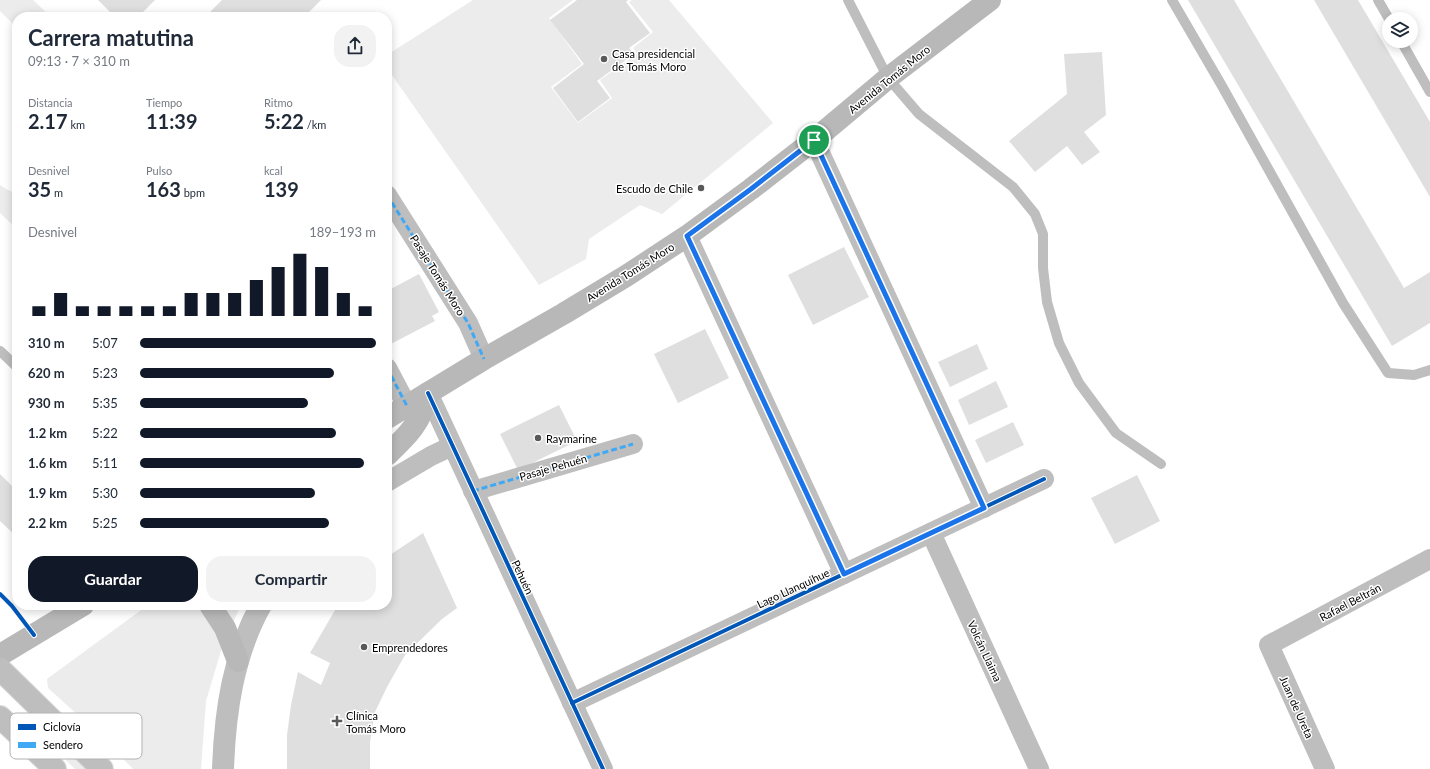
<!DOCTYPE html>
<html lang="es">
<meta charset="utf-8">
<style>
body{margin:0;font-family:Lato,sans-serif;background:#f2f2f3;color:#1f2937;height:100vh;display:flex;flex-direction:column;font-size:15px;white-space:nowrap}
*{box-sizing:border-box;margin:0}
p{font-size:13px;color:#747a83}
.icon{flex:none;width:22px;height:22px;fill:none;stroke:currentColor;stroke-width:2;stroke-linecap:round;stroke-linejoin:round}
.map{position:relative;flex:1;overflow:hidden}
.side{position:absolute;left:12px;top:12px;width:380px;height:598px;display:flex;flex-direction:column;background:#fff;border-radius:16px;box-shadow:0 2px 10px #0003}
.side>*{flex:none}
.fabs{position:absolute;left:1382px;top:12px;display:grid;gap:8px}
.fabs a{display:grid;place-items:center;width:36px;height:36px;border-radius:50%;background:#fff;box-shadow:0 2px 10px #0003;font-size:20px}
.pin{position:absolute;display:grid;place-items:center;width:34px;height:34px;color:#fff;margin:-17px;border:2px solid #fff;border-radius:50%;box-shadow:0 1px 4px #0007}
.round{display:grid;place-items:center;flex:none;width:42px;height:42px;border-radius:16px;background:#f2f2f3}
.summary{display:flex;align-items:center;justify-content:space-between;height:68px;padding:0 16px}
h1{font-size:22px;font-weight:700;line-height:30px}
.figures{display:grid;grid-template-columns:repeat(3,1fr);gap:6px;height:68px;padding:4px 16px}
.figures div{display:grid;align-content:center}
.figures b{font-size:20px;font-weight:700}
.figures small{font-size:11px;font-weight:400}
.figures p{font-size:11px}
.chart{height:112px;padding:8px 16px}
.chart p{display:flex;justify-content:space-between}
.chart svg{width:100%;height:72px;margin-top:4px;stroke:#111827;stroke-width:6}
.cta{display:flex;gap:8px;margin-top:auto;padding:8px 16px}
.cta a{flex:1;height:46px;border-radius:16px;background:#111827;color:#fff;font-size:16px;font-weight:700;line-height:46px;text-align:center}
.cta a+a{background:#f2f2f3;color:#1f2937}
ul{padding:0 16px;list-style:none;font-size:13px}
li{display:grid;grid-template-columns:64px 48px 1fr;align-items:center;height:30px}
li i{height:10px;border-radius:5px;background:#111827}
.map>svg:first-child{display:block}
</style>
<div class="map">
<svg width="1430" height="769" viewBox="0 0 1430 769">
<rect width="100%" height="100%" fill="#fff"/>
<g fill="#ececec">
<polygon points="0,0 33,0 51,17 17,17 17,28 0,11"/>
<polygon points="473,0 573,0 549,18 582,64 551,87 578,123 612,98 600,80 637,54 633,48 653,32 629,2 632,0 669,0 773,123 662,214 640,205 589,239 586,259 539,285 387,68 387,55"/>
<polygon points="0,185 6,189 17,194 17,229 0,213"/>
<polygon points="148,605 241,605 223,644 206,701 201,769 133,769 98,733 48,688 47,679"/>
<polygon points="37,714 92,769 75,769 28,723"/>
</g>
<g fill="#dfdfdf">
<polygon points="98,0 155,0 138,17 115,17"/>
<polygon points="222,0 321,0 304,17 205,17"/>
<polygon points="577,0 628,0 626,2 650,33 629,48 634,54 597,81 610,98 578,122 553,88 584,64 550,20"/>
<polygon points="1188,0 1234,0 1404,288 1430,272 1430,323 1392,346"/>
<polygon points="1314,0 1358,0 1430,122 1430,197"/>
<polygon points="1102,52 1106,115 1084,132 1100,152 1082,165 1067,146 1035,172 1009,141 1067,94 1064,54"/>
<polygon points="844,247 869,297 813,325 788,275"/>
<polygon points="419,274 439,312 432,316 435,321 387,346 387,291"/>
<polygon points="705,329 729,378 678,403 654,354"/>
<polygon points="977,344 988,369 950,387 938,362"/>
<polygon points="996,381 1008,407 969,425 958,400"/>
<polygon points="559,405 577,441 518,470 500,434"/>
<polygon points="1013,422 1024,445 986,463 975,440"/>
<polygon points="0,474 17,491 17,537 0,521"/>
<polygon points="1137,475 1160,521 1115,544 1091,498"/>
<polygon points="423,533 457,608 442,619 405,655 387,687 375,712 370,742 370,769 287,769 287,735 291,705 298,672 321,685 330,663 310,653 338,605 387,605 387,557"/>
</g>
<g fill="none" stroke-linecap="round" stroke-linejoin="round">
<defs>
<g id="primary">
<polyline points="0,669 102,769"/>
<polyline points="0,717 55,769"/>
</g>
</defs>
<use href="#primary" stroke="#dbdbdb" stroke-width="24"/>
<g stroke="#bebebe" stroke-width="10">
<polyline points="848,0 888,78 919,114 1013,187 1035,214 1043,234 1043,268 1047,302 1059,343 1079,383 1116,433 1161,464"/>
<polyline points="1172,0 1222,86 1343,303 1388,373 1414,375 1430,370"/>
<polyline points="1378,0 1389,19"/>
<polyline points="1401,41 1430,92"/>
<polyline points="0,351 17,367"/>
</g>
<g stroke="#bebebe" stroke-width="20">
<polyline points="814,140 984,508"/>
<polyline points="387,195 468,323 484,359"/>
<polyline points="687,236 844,574"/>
<polyline points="387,368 407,406"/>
<polyline points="428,393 603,769"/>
<polyline points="387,482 431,456 452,446"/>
<polyline points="473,491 633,444"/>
<polyline points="931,533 1039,769"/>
<polyline points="572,703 1044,479"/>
<polyline points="1325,769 1269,645 1430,559"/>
</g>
<path stroke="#bebebe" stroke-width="22" d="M223 769C225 712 233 655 261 605"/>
<g stroke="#b8b8b8" stroke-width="22">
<polyline points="387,418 484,359 563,314 626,276 687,236 751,189 814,140 888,78 990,0"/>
<path d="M387 455C407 436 422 422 428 393"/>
<polyline points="210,605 225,628 238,661"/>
<polyline points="0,655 83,605"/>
</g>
<use href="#primary" stroke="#bebebe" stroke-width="22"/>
<g stroke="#3fa9f5" stroke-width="3" stroke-dasharray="6 3" stroke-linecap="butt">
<polyline points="387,195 468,323 484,359"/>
<polyline points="387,368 407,406"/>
<polyline points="473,491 633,444"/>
</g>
<defs>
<g id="cycleway">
<polyline points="814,140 984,508"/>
<polyline points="687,236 844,574"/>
<polyline points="428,393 603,769"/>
<polyline points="0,594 12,606 34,635"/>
<polyline points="572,703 1044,479"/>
</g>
</defs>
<use href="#cycleway" stroke="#fff" stroke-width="6"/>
<use href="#cycleway" stroke="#0057b8" stroke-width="4"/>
</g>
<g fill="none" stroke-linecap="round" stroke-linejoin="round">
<defs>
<polygon id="route" points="814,140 984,508 844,574 687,236 751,189"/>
</defs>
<use href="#route" stroke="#fff" stroke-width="8"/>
<use href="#route" stroke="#1a73e8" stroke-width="5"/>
</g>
<g fill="#595959" stroke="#fff" stroke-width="1.5">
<circle cx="604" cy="59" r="4"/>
<circle cx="701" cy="188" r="4"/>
<circle cx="538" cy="438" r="4"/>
<circle cx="364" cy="647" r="4"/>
<path d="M335 715h4v4h4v4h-4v4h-4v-4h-4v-4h4z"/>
</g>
<g text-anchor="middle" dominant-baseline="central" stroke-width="3" stroke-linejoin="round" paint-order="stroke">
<g font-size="11" fill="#000" stroke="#fff" text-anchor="start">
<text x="612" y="53">Casa presidencial<tspan x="612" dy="13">de Tomás Moro</tspan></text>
<text x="693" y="188" text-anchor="end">Escudo de Chile</text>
<text x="546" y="438">Raymarine</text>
<text x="372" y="647">Emprendedores</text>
<text x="346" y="715">Clínica<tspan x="346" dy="13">Tomás Moro</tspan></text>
</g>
<g font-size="11" fill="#000" stroke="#fff">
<text transform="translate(889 79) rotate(-39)">Avenida Tomás Moro</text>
<text transform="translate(630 272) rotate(-32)">Avenida Tomás Moro</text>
<text transform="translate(438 275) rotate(58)">Pasaje Tomás Moro</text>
<text transform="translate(553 467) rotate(-16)">Pasaje Pehuén</text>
<text transform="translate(523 577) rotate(65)">Pehuén</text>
<text transform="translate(793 588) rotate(-25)">Lago Llanquihue</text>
<text transform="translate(1350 602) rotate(-28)">Rafael Beltrán</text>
<text transform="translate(985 651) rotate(65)">Volcán Llaima</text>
<text transform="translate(1297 707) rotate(66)">Juan de Ureta</text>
</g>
</g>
<rect x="10" y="713" width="132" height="46" rx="6" fill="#fff" stroke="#b2b2b2" stroke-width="1"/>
<rect x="18" y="724" width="18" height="6" fill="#0057b8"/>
<rect x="18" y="742" width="18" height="6" fill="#3fa9f5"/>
<g font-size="11" fill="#000">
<text x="43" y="731">Ciclovía</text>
<text x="43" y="749">Sendero</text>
</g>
</svg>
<div class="fabs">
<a><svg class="icon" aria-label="layers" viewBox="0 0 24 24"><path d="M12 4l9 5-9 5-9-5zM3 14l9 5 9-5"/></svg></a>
</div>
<div class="pin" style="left:814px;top:140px;background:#1e9e55"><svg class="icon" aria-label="arrive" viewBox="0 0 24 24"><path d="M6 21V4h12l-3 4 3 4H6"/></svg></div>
<section class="side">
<div class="summary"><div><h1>Carrera matutina</h1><p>09:13 · 7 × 310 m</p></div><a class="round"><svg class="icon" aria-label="share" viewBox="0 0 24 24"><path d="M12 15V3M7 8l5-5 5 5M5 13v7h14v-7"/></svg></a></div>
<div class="figures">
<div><p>Distancia</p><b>2.17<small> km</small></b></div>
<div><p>Tiempo</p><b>11:39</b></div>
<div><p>Ritmo</p><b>5:22<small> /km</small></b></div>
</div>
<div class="figures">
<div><p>Desnivel</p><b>35<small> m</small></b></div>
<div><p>Pulso</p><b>163<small> bpm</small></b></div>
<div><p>kcal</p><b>139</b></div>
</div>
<div class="chart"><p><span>Desnivel</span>189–193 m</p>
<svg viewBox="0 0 160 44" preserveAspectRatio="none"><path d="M5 44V38M15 44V30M25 44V38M35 44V38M45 44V38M55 44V38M65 44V38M75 44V30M85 44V30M95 44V30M105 44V22M115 44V14M125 44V6M135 44V14M145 44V30M155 44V38"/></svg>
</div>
<ul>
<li><b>310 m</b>5:07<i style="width:100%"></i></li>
<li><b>620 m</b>5:23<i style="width:82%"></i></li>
<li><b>930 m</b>5:35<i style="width:71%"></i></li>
<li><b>1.2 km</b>5:22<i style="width:83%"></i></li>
<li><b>1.6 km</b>5:11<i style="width:95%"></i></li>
<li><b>1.9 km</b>5:30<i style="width:74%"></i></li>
<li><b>2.2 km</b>5:25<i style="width:80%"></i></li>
</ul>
<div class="cta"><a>Guardar</a><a>Compartir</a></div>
</section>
</div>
